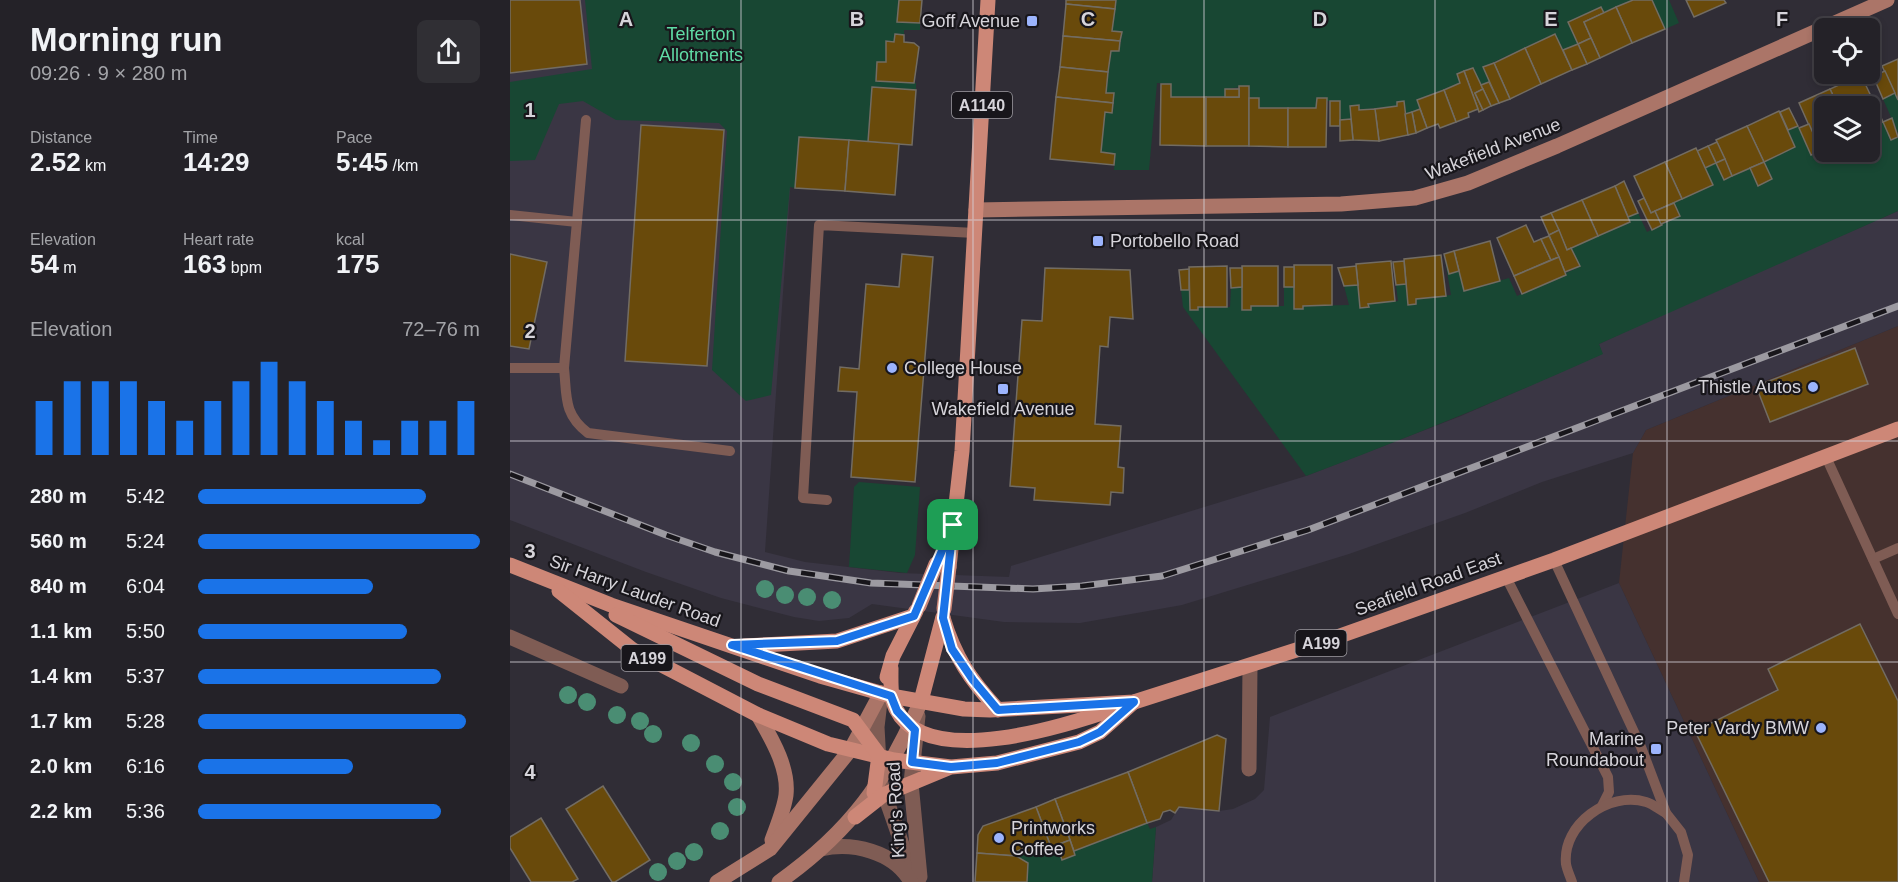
<!DOCTYPE html>
<meta charset="utf-8">
<style>
body{margin:0;font-family:Arial,sans-serif;background:#302f34;color:#f1f3f6;height:100vh;display:flex;flex-direction:column;font-size:22px;white-space:nowrap}
*{box-sizing:border-box;margin:0}
p{font-size:20px;color:#a3a4a8}
.icon{flex:none;width:33px;height:33px;fill:none;stroke:currentColor;stroke-width:2;stroke-linecap:round;stroke-linejoin:round}
.map{position:relative;flex:1;overflow:hidden}
.side{display:flex;flex-direction:column;background:#242228;width:510px}
.side>*{flex:none}
.fabs{position:absolute;left:1304px;top:18px;display:grid;gap:12px}
.fabs a{display:grid;place-items:center;width:66px;height:66px;border-radius:9px;background:#242228;box-shadow:0 3px 9px #0003,0 0 0 2px #413f45;font-size:30px}
.pin{position:absolute;display:grid;place-items:center;width:51px;height:51px;color:#fff;margin:-26px;border-radius:12px;box-shadow:0 3px 9px #0006}
.round{display:grid;place-items:center;flex:none;width:63px;height:63px;border-radius:9px;background:#302f34}
.overview{display:flex;align-items:center;justify-content:space-between;height:102px;padding:0 30px}
h1{font-size:33px;font-weight:700;line-height:45px}
.metrics{display:grid;grid-template-columns:repeat(3,1fr);gap:9px;height:102px;padding:6px 30px}
.metrics div{display:grid;align-content:center}
.metrics b{font-size:26px;font-weight:700}
.metrics small{font-size:16px;font-weight:400}
.metrics p{font-size:16px}
.chart{height:168px;padding:12px 30px}
.chart p{display:flex;justify-content:space-between}
.chart svg{width:100%;height:108px;margin-top:6px;stroke:#1a73e8;stroke-width:6}
ul{padding:0 30px;list-style:none;font-size:20px}
li{display:grid;grid-template-columns:96px 72px 1fr;align-items:center;height:45px}
li i{height:15px;border-radius:8px;background:#1a73e8}
main{display:flex;flex:1;min-height:0}
.map>svg:first-child{display:block}
</style>
<main>
<section class="side">
<div class="overview"><div><h1>Morning run</h1><p>09:26 · 9 × 280 m</p></div><a class="round"><svg class="icon" aria-label="share" viewBox="0 0 24 24"><path d="M12 15V3M7 8l5-5 5 5M5 13v7h14v-7"/></svg></a></div>
<div class="metrics">
<div><p>Distance</p><b>2.52<small> km</small></b></div>
<div><p>Time</p><b>14:29</b></div>
<div><p>Pace</p><b>5:45<small> /km</small></b></div>
</div>
<div class="metrics">
<div><p>Elevation</p><b>54<small> m</small></b></div>
<div><p>Heart rate</p><b>163<small> bpm</small></b></div>
<div><p>kcal</p><b>175</b></div>
</div>
<div class="chart"><p><span>Elevation</span>72–76 m</p>
<svg viewBox="0 0 160 44" preserveAspectRatio="none"><path d="M5 44V22M15 44V14M25 44V14M35 44V14M45 44V22M55 44V30M65 44V22M75 44V14M85 44V6M95 44V14M105 44V22M115 44V30M125 44V38M135 44V30M145 44V30M155 44V22"/></svg>
</div>
<ul>
<li><b>280 m</b>5:42<i style="width:81%"></i></li>
<li><b>560 m</b>5:24<i style="width:100%"></i></li>
<li><b>840 m</b>6:04<i style="width:62%"></i></li>
<li><b>1.1 km</b>5:50<i style="width:74%"></i></li>
<li><b>1.4 km</b>5:37<i style="width:86%"></i></li>
<li><b>1.7 km</b>5:28<i style="width:95%"></i></li>
<li><b>2.0 km</b>6:16<i style="width:55%"></i></li>
<li><b>2.2 km</b>5:36<i style="width:86%"></i></li>
</ul>
</section>
<div class="map">
<svg width="1388" height="882" viewBox="0 0 1388 882">
<rect width="100%" height="100%" fill="#302d36"/>
<polygon fill="#45312f" points="1388,326 1388,882 1249,882 1109,583 1123,453 1136,430"/>
<g fill="#3a3644">
<polygon points="0,0 108,0 287,91 255,552 295,562 390,573 499,577 501,566 796,476 951,416 1092,354 1089,344 1170,306 1388,211 1388,326 1136,430 1123,453 1032,482 955,513 839,554 672,605 570,623 494,622 362,604 339,618 309,621 284,617 211,598 136,572 0,520"/>
<polygon points="1109,583 1249,882 642,882 646,827 661,820 669,807 709,811 723,809 745,799 754,790 760,717"/>
</g>
<g fill="#184733">
<polygon points="75,0 389,0 387,22 410,23 410,30 394,30 394,35 385,35 384,42 377,41 376,62 367,62 366,81 406,83 406,90 362,87 358,142 289,137 285,188 280,187 261,395 236,401 202,370 217,131 209,123 106,120 73,101 49,104 25,160 0,161 0,82 82,69"/>
<polygon points="606,0 1123,0 1094,13 1091,7 1058,22 1068,44 1053,50 1045,34 973,67 979,82 971,85 962,68 947,74 950,83 907,100 910,109 895,114 894,101 887,102 887,106 849,110 841,119 830,120 829,101 817,101 806,108 749,108 749,98 739,98 739,86 715,89 715,97 661,97 661,84 647,83 639,170 604,170 605,154 591,152 595,112 603,112 604,94 596,93 601,51 609,51 612,33 602,31"/>
<polygon points="1142,0 1159,0 1169,23 1155,29"/>
<polygon points="1385,93 1388,100 1388,133 1373,99"/>
<path d="M1373 122 1380 140 1388 137V211L1089 344 1093 354C995 398 896 439 796 476L673 307 671 290H679L680 310H688V307H720L721 288 732 287V309L741 306H774V287H784V309H793V306L839 305 834 286 848 285 850 308 858 307V304L888 301 886 285 896 284 898 304 906 299 941 295 934 254 939 273 949 271 954 291 999 278 1007 296 1069 267 1061 248 1120 222 1118 217 1128 213 1137 232 1169 216 1164 203 1203 185 1195 168 1206 163 1214 180 1240 168 1248 185 1261 179 1254 162 1285 147 1278 130 1288 126 1301 155 1314 149V152H1359V129Z"/>
<polygon points="349,482 410,487 405,555 397,573 339,567 344,487"/>
<polygon points="637,823 640,829 646,827 642,882 517,882 518,863 506,858 507,851 515,848 518,855 547,845 553,860 565,855 564,851"/>
</g>
<g fill="#694a0b" stroke="#726c63" stroke-width="1.5">
<polygon points="0,0 70,0 77,64 0,73"/>
<polygon points="389,0 412,0 410,23 387,22"/>
<polygon points="556,0 606,0 605,9 556,4"/>
<polygon points="1123,0 1142,0 1155,29 1122,43 1106,7"/>
<polygon points="1176,0 1214,0 1216,3 1184,17"/>
<polygon points="556,4 605,9 602,31 612,32 610,41 553,36"/>
<polygon points="1091,7 1094,13 1074,22 1081,38 1068,44 1058,22"/>
<polygon points="1106,7 1122,43 1090,58 1074,22"/>
<polygon points="385,34 394,35 394,42 404,43 409,47 404,83 366,81 367,62 376,62 376,41 384,42"/>
<polygon points="1045,34 1062,70 1031,84 1015,48"/>
<polygon points="553,36 610,41 609,51 601,51 598,72 550,67"/>
<polygon points="1081,38 1090,58 1077,64 1068,44"/>
<polygon points="1068,44 1077,64 1062,70 1053,50"/>
<polygon points="1015,48 1031,84 1000,99 984,63"/>
<polygon points="1388,59 1388,100 1372,66"/>
<polygon points="984,63 1000,99 989,103 973,67"/>
<polygon points="550,67 598,72 596,93 604,93 603,103 546,97"/>
<polygon points="963,68 973,89 965,93 973,110 969,112 954,71"/>
<polygon points="954,71 968,109 958,113 959,117 946,122 934,90 950,83 947,74"/>
<polygon points="1375,71 1385,93 1373,99 1363,76"/>
<polygon points="1351,75 1368,111 1359,114 1359,106 1328,106 1320,89"/>
<polygon points="979,82 989,103 981,106 971,85"/>
<polygon points="651,84 661,84 661,97 696,97 696,146 650,145"/>
<polygon points="729,86 739,86 739,146 696,146 696,97 729,97"/>
<polygon points="362,87 406,90 402,145 358,142"/>
<rect x="715" y="89" width="14" height="8"/>
<polygon points="973,89 981,106 973,110 965,93"/>
<polygon points="1320,89 1328,106 1314,106 1314,135 1305,139 1289,103"/>
<polygon points="934,90 946,122 930,128 928,124 917,128 907,100"/>
<polygon points="546,97 603,103 602,113 595,112 591,152 605,154 604,165 540,159"/>
<polygon points="739,98 749,98 749,108 778,108 778,147 739,146"/>
<polygon points="807,98 817,98 816,147 778,147 778,108 806,108"/>
<rect x="820" y="101" width="10" height="25"/>
<polygon points="894,101 898,135 869,141 865,109 887,106 887,102"/>
<polygon points="849,105 849,110 865,109 869,141 843,140 840,106"/>
<polygon points="1279,108 1288,126 1278,130 1270,112"/>
<polygon points="910,109 917,128 906,133 902,112"/>
<polygon points="1269,111 1285,147 1254,162 1237,126"/>
<polygon points="1368,111 1373,122 1359,129 1359,114"/>
<polygon points="902,112 906,133 898,135 895,114"/>
<polygon points="1382,118 1388,137 1381,140 1373,122"/>
<polygon points="841,119 843,140 830,141 830,120"/>
<polygon points="1299,124 1311,151 1301,155 1289,128"/>
<polygon points="131,125 214,130 197,366 115,361"/>
<polygon points="1237,126 1254,162 1222,176 1206,140"/>
<polygon points="1314,135 1314,149 1311,151 1305,139"/>
<polygon points="289,137 339,140 335,191 285,188"/>
<polygon points="339,140 389,144 385,195 335,191"/>
<polygon points="1207,142 1215,159 1206,163 1198,146"/>
<polygon points="1198,146 1206,163 1195,168 1187,151"/>
<polygon points="1186,148 1203,185 1172,199 1155,162"/>
<polygon points="1215,159 1222,176 1214,180 1206,163"/>
<polygon points="1155,162 1172,199 1141,213 1124,176"/>
<polygon points="1254,162 1262,179 1248,186 1240,168"/>
<polygon points="1114,181 1128,213 1118,217 1105,186"/>
<polygon points="1105,186 1120,222 1088,236 1072,200"/>
<polygon points="1134,198 1141,213 1145,211 1152,225 1142,230 1128,201"/>
<polygon points="1072,200 1088,236 1057,250 1041,213"/>
<polygon points="1164,203 1170,216 1151,224 1145,211"/>
<polygon points="1041,213 1049,230 1039,235 1031,217"/>
<polygon points="1016,225 1024,242 1031,239 1041,260 1004,276 987,238"/>
<polygon points="1049,230 1057,250 1061,248 1070,266 1055,272 1039,235"/>
<polygon points="1039,236 1049,257 1041,260 1031,239"/>
<polygon points="980,241 990,281 954,291 944,251"/>
<polygon points="944,251 949,271 939,274 934,254"/>
<polygon points="0,254 37,262 19,349 0,346"/>
<polygon points="392,254 423,257 405,482 341,477 347,392 328,391 330,367 349,369 356,284 389,287"/>
<polygon points="931,255 936,296 906,299 906,304 898,305 894,259"/>
<polygon points="1049,257 1056,275 1012,294 1004,276"/>
<polygon points="881,261 885,301 858,304 859,307 850,308 846,264"/>
<polygon points="894,261 896,284 886,285 883,262"/>
<polygon points="784,265 822,265 822,305 793,306 793,309 784,309"/>
<polygon points="717,266 717,307 688,307 688,310 680,310 679,267"/>
<polygon points="732,266 768,266 768,306 741,306 741,310 732,310"/>
<polygon points="846,266 848,285 834,286 828,268"/>
<rect x="774" y="267" width="10" height="20"/>
<polygon points="535,268 620,270 623,319 600,317 598,347 590,346 585,424 611,426 608,467 614,468 613,493 601,492 600,505 524,500 525,488 500,486 512,320 532,321"/>
<polygon points="720,268 732,268 732,287 721,288"/>
<polygon points="679,269 679,290 671,290 669,270"/>
<polygon points="1345,348 1358,384 1260,422 1246,386"/>
<polygon points="1350,624 1388,701 1388,882 1259,882 1185,731 1268,690 1258,669"/>
<polygon points="707,735 716,739 709,811 669,807 665,813 660,810 653,812 650,819 637,823 618,772"/>
<polygon points="618,772 637,823 564,851 545,799"/>
<polygon points="93,786 140,860 105,882 102,882 56,809"/>
<polygon points="545,799 560,840 541,847 526,807"/>
<polygon points="526,807 541,847 518,856 515,848 507,851 506,856 467,853 468,835 473,826"/>
<polygon points="31,818 68,879 62,882 21,882 0,848 0,837"/>
<polygon points="560,840 565,855 552,860 547,845"/>
<polygon points="467,853 506,856 518,863 517,882 465,882"/>
</g>
<g fill="none" stroke-linecap="round" stroke-linejoin="round">
<g stroke="#7f5c54" stroke-width="10">
<path d="M76 120 54 368C57 396 53 414 78 433L220 451"/>
<polyline points="0,215 67,222"/>
<polyline points="0,368 54,368"/>
<polyline points="1316,457 1388,614"/>
<polyline points="317,500 293,498 309,225 465,233"/>
<polyline points="1363,559 1388,548"/>
<polyline points="1044,560 1131,747 1156,813 1171,832 1178,855 1174,882"/>
<polyline points="996,577 1098,777 1099,792 1092,806"/>
<path d="M1062 882C1060 876 1057 870 1056 864 1052 824 1099 791 1136 802 1143 804 1150 810 1156 813"/>
</g>
<g stroke="#7f5c54" stroke-width="15">
<polyline points="0,637 111,686"/>
<polyline points="371,693 367,727 370,781 405,882"/>
<polyline points="408,716 401,783 410,877"/>
<polyline points="739,769 740,666"/>
<path d="M311 849C342 842 384 851 401 882"/>
</g>
<g stroke="#ab7568" stroke-width="15">
<polyline points="466,210 831,204 905,198 958,183 1047,146 1377,0"/>
<path d="M248 715C261 738 279 767 276 795 274 810 267 826 262 840"/>
<polyline points="207,882 260,849 341,749 371,693"/>
<path d="M269 882C341 831 376 781 411 701"/>
</g>
<g stroke="#cd8777" stroke-width="15">
<polyline points="0,565 101,605 310,676 381,696 454,709 480,710 624,702 827,637 1044,560 1388,429"/>
<polyline points="439,567 452,451 478,0"/>
<polyline points="49,591 123,650 248,715 318,744 384,760 441,767 487,763 569,742 590,732 624,702"/>
<polyline points="106,615 248,684 343,720 369,755 364,793"/>
<path d="M433 618C445 658 460 679 488 710"/>
<polyline points="234,646 327,641 403,616"/>
<path d="M381 668C381 683 380 696 386 709 417 771 558 725 607 708"/>
<polyline points="377,677 383,656 406,611"/>
<polyline points="411,701 433,617"/>
<polyline points="345,817 373,795 438,768"/>
</g>
<defs>
<polyline id="rail" points="0,474 156,535 205,552 279,571 361,583 523,589 572,586 652,576 798,530 1388,306"/>
</defs>
<use href="#rail" stroke="#9c9aa1" stroke-width="7"/>
<use href="#rail" stroke="#18161b" stroke-width="4.5" stroke-dasharray="14" stroke-linecap="butt"/>
<g stroke="#cd8777" stroke-width="15">
<polyline points="409,606 426,564"/>
<polyline points="434,609 439,567"/>
</g>
</g>
<g fill="#4a8d73">
<circle cx="255" cy="589" r="9"/>
<circle cx="275" cy="595" r="9"/>
<circle cx="297" cy="597" r="9"/>
<circle cx="322" cy="600" r="9"/>
<circle cx="58" cy="695" r="9"/>
<circle cx="77" cy="702" r="9"/>
<circle cx="107" cy="715" r="9"/>
<circle cx="130" cy="721" r="9"/>
<circle cx="143" cy="734" r="9"/>
<circle cx="181" cy="743" r="9"/>
<circle cx="205" cy="764" r="9"/>
<circle cx="223" cy="782" r="9"/>
<circle cx="227" cy="807" r="9"/>
<circle cx="210" cy="831" r="9"/>
<circle cx="184" cy="852" r="9"/>
<circle cx="167" cy="861" r="9"/>
<circle cx="148" cy="872" r="9"/>
</g>
<g fill="none" stroke-linecap="round" stroke-linejoin="round">
<defs>
<polygon id="route" points="443,525 433,618 442,649 463,680 488,710 624,702 590,732 569,742 487,763 441,767 402,762 405,730 387,711 381,696 222,645 327,641 404,616"/>
</defs>
<use href="#route" stroke="#fff" stroke-width="12"/>
<use href="#route" stroke="#1a73e8" stroke-width="8"/>
</g>
<path fill="none" stroke="#d6d4da" stroke-width="1.5" stroke-opacity="0.55" d="M231 0V882M463 0V882M694 0V882M925 0V882M1157 0V882M0 220H1388M0 441H1388M0 662H1388"/>
<g fill="#9cb4fd" stroke="#18161b" stroke-width="2">
<rect x="516" y="15" width="12" height="12" rx="3"/>
<rect x="582" y="235" width="12" height="12" rx="3"/>
<circle cx="382" cy="368" r="6"/>
<circle cx="1303" cy="387" r="6"/>
<rect x="487" y="383" width="12" height="12" rx="3"/>
<circle cx="1311" cy="728" r="6"/>
<rect x="1140" y="743" width="12" height="12" rx="3"/>
<circle cx="489" cy="838" r="6"/>
</g>
<g text-anchor="middle" dominant-baseline="central" stroke-width="4.5" stroke-linejoin="round" paint-order="stroke">
<g fill="#18161b" stroke="#9d9ba1" stroke-width="1.5">
<rect x="442" y="92" width="60" height="26" rx="4.5"/>
<rect x="785.5" y="630" width="51" height="26" rx="4.5"/>
<rect x="111.5" y="645" width="51" height="26" rx="4.5"/>
</g>
<g font-size="16" font-weight="bold" fill="#d6d4da">
<text x="472" y="105">A1140</text>
<text x="811" y="643">A199</text>
<text x="137" y="658">A199</text>
</g>
<g font-size="18" fill="#d6d4da" stroke="#18161b" text-anchor="end">
<text x="510" y="21">Goff Avenue</text>
<text x="600" y="241" text-anchor="start">Portobello Road</text>
<text x="394" y="368" text-anchor="start">College House</text>
<text x="1291" y="387">Thistle Autos</text>
<text x="493" y="409" text-anchor="middle">Wakefield Avenue</text>
<text x="1299" y="728">Peter Vardy BMW</text>
<text x="1134" y="739">Marine<tspan x="1134" dy="21">Roundabout</tspan></text>
<text x="501" y="828" text-anchor="start">Printworks<tspan x="501" dy="21">Coffee</tspan></text>
</g>
<g font-size="18" fill="#5fdba5" stroke="#18161b">
<text x="191" y="34">Telferton<tspan x="191" dy="21">Allotments</tspan></text>
</g>
<g font-size="18" fill="#d6d4da" stroke="#18161b">
<text transform="translate(983 149) rotate(-21)">Wakefield Avenue</text>
<text transform="translate(918 584) rotate(-20)">Seafield Road East</text>
<text transform="translate(125 591) rotate(20)">Sir Harry Lauder Road</text>
<text transform="translate(386 810) rotate(-93)">King's Road</text>
</g>
</g>
<g font-size="20" text-anchor="middle" font-weight="bold" fill="#d6d4da" stroke="#18161b" stroke-width="4.5" stroke-linejoin="round" paint-order="stroke">
<text x="116" y="26">A</text>
<text x="347" y="26">B</text>
<text x="578" y="26">C</text>
<text x="810" y="26">D</text>
<text x="1041" y="26">E</text>
<text x="1272" y="26">F</text>
<text x="20" y="117">1</text>
<text x="20" y="338">2</text>
<text x="20" y="558">3</text>
<text x="20" y="779">4</text>
</g>
</svg>
<div class="fabs">
<a><svg class="icon" aria-label="locate" viewBox="0 0 24 24"><circle cx="12" cy="12" r="6"/><path d="M12 2v4M12 18v4M2 12h4M18 12h4"/></svg></a>
<a><svg class="icon" aria-label="layers" viewBox="0 0 24 24"><path d="M12 4l9 5-9 5-9-5zM3 14l9 5 9-5"/></svg></a>
</div>
<div class="pin" style="left:443px;top:525px;background:#1e9e55"><svg class="icon" aria-label="arrive" viewBox="0 0 24 24"><path d="M6 21V4h12l-3 4 3 4H6"/></svg></div>
</div>
</main>
